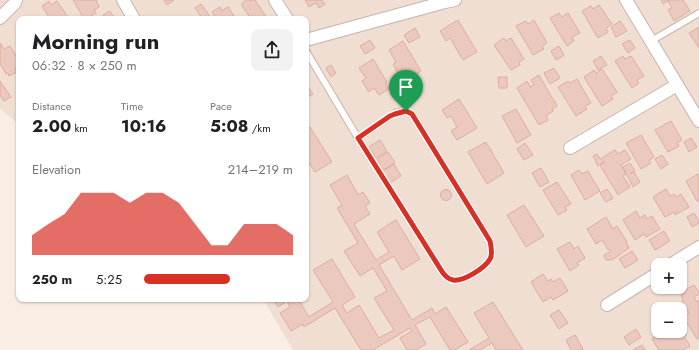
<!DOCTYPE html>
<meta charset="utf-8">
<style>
body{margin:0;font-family:Jost,sans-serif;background:#f2f2f2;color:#202124;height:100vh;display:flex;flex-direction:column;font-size:15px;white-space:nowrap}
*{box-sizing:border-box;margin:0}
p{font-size:13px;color:#757577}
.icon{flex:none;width:22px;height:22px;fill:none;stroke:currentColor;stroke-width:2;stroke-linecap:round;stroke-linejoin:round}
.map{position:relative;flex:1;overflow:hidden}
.sheet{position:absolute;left:16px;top:16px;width:293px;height:286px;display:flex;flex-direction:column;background:#fff;border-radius:8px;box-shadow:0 1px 3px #0004}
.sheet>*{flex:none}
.buttons{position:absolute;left:651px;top:258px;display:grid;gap:8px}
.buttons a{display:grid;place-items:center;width:36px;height:36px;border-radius:8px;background:#fff;box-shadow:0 1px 3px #0004;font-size:20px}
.pin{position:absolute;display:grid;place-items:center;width:34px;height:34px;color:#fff;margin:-41px -17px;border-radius:50% 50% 50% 0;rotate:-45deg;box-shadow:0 0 4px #0007}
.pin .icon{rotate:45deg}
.round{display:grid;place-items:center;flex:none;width:42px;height:42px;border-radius:8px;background:#f2f2f2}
.overview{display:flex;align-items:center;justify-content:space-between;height:68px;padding:0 16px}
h1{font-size:22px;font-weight:700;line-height:30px}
.stats{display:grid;grid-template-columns:repeat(3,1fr);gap:6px;height:68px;padding:4px 16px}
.stats div{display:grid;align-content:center}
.stats b{font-size:17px;font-weight:700}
.stats small{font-size:11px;font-weight:400}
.stats p{font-size:11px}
.chart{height:112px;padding:8px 16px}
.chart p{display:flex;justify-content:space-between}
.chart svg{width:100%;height:72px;margin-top:4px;fill:#d93025;opacity:.7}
ul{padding:0 16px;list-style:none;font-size:13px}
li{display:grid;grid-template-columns:64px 48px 1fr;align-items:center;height:30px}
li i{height:10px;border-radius:5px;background:#d93025}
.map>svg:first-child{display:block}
</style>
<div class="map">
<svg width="699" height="350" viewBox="0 0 699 350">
<rect width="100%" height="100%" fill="#f9ede4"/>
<path fill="#f0ded3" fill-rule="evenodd" d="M0 0H699V350H293L263 299H306V19H19V124L0 109ZM658 265H680V287H658ZM658 309H680V331H658Z"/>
<g fill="#ebc9bf" stroke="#dcaea1">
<polygon points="73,0 96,0 99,7 94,10 96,13 86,19 84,19"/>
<polygon points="164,0 174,0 167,5"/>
<polygon points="246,0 255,0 268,19 251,19 241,4"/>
<polygon points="305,0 322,0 325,4 319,8 316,3 309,7"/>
<polygon points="661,0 683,0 690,11 674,21 668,10 672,8 668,1 663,4"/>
<polygon points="49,1 51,5 57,1 69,19 50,19 42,6"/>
<polygon points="201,4 212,19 203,19 195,8"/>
<polygon points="599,5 612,24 606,28 608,32 598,38 582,11 591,6 593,9"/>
<polygon points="220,7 221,11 228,7 236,19 216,19 212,12"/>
<polygon points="110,11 115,19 105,19 103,15"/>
<polygon points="559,13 562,17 568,13 580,33 572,37 574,41 567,46 550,18"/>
<polygon points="458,20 477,52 463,60 450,38 446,41 440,31"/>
<polygon points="534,20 547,43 542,46 544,49 533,55 516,26 526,21 528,24"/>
<polygon points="620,21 627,31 616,37 611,27"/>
<polygon points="699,27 699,48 689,33"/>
<polygon points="415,28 420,37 409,43 404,35"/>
<polygon points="504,38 506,41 511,38 524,59 519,62 520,65 511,70 494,45"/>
<polygon points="370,40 375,48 365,54 360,46"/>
<polygon points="630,40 635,48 628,53 622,44"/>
<polygon points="403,41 421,71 410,78 405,71 399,75 393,64 396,62 389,50"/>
<polygon points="0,43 4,49 10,46 19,61 19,67 15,69 17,72 9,76 8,73 6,74 0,64"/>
<polygon points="559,46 564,55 556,60 551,51"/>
<polygon points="601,56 607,65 598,70 593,61"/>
<polygon points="623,56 625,59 631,56 644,76 637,80 639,83 632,88 615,61"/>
<polygon points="373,59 387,82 385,83 389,89 379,95 374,88 369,92 362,81 366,78 359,68"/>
<polygon points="331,65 336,73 331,77 326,68"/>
<polygon points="554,68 560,78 550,84 544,73"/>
<polygon points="602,69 617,92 611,96 613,99 602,106 584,77 594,70 596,73"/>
<polygon points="539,75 557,106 552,109 553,111 546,116 548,120 539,125 517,88 527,81 530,87 534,85 531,80"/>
<polygon points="498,77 507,77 507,88 499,88"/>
<polygon points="577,79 591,103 585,106 587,109 576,116 558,87 568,81 570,83"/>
<polygon points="0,81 11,97 4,101 0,95"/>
<polygon points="306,84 313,94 306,98"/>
<polygon points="459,99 477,128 457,140 451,131 457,127 451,116 447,118 442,110"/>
<polygon points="516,109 531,135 517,143 502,116"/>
<polygon points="671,121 682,140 677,143 679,146 668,152 655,130"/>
<polygon points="310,127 332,162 315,172 306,158 306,129"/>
<polygon points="641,135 654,157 649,160 651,163 641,169 626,143"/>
<polygon points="691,138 697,147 689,152 684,142"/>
<polygon points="380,140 387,151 376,158 369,147"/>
<polygon points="486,142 504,173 487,184 468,152"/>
<polygon points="525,143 533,155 524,160 517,149"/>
<polygon points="615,150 618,154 625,150 631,159 621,165 626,174 623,176 630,187 618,195 600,165 605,162 604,161 598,166 593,156 597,154 600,159"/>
<polygon points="388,152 395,163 383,170 377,159"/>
<polygon points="662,155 668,164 661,169 655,159"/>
<polygon points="630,163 635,171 630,174 634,172 640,182 633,187 623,167"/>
<polygon points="394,164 401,176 390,183 383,171"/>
<polygon points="541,168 549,182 540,187 532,173"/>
<polygon points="579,170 582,174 588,171 600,191 585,200 571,175"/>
<polygon points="698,174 699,175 699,201 697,201 686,181"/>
<polygon points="347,175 358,195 363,192 370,203 365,206 370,214 354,224 376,260 389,252 377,232 396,220 420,259 402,270 394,256 379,265 412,320 432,308 435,314 446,307 468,342 456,349 456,350 450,350 430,317 415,325 426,344 416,350 407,350 400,338 412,331 410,328 373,350 361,350 335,308 304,327 303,324 291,331 280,313 290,307 287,301 278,307 273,299 298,299 309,317 333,302 313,270 332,259 355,297 342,305 347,313 359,305 379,338 394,330 374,298 387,291 373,268 360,276 344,251 358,243 337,208 342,205 330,185"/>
<polygon points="557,182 571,204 565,207 567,210 558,215 543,190"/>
<polygon points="607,189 613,198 606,202 600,193"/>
<polygon points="666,189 670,196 674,194 676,197 681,194 689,207 675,215 674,212 665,217 653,197"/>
<circle cx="446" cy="195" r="5.5"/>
<polygon points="524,205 544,236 526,247 507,215"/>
<polygon points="636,211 640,218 645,215 647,219 652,216 660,229 646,237 644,234 635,240 623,220"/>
<polygon points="694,213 699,221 699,223 692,227 687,217"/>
<polygon points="606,217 613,229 617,226 627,242 626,242 629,248 612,260 606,260 604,255 611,251 609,249 608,250 602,240 596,244 587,229"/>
<polygon points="664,231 670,241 655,250 649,240"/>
<polygon points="570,242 574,249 578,246 585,258 577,263 579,265 570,271 557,249"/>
<polygon points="632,251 638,260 625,268 619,259"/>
<polygon points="543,274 548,281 551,279 553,282 560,278 568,291 553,300 551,297 543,302 531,282"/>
<polygon points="694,285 699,292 699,294 694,297 697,302 699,300 699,338 697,339 683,316 689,313 682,301 683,300 681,295 683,294 681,292"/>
<polygon points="493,302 523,350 496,350 492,343 480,350 469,350 489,338 474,313"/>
<polygon points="663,304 666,309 658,309 658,318 657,319 652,311"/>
<polygon points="559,310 568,323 559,329 550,315"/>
<polygon points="680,325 686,335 684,336 690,346 683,350 659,350 652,339 660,333 659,331 680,331"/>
<polygon points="636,329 641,337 629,345 624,337"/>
<polygon points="575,335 583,349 582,350 571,350 566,340"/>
<polygon points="642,345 645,350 633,350"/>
</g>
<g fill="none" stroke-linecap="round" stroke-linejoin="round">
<defs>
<g id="lane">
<polyline points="651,41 699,13"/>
<path d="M306 51 358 138 441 270C444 275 447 279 453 280 463 282 485 268 490 259 493 254 491 247 490 241L412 114 406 111 395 113 358 138"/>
</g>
<g id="street">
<polyline points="123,0 134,19"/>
<polyline points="275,0 287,19"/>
<polyline points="626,0 699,121"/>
<polyline points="0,18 15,3 16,0"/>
<polyline points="306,40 445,2 455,0"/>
<polyline points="570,148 677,85"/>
<polyline points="670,265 699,247"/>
<polyline points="607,305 658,273"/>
</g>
</defs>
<use href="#lane" stroke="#c8b4ac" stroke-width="8"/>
<use href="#street" stroke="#c8b4ac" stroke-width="14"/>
<use href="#lane" stroke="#fff" stroke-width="6"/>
<use href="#street" stroke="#fff" stroke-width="12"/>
</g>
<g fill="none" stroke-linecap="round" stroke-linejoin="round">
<defs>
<path id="route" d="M406 111 412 114 490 241C491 246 493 254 490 259 485 268 463 282 453 280 447 279 444 275 441 270L358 138 390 116 395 114Z"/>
</defs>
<use href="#route" stroke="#fff" stroke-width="8"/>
<use href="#route" stroke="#d93025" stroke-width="5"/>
</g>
</svg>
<div class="buttons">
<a>+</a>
<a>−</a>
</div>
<div class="pin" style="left:406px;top:111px;background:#1e9e55"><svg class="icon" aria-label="arrive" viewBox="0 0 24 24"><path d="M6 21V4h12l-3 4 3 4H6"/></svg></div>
<section class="sheet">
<div class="overview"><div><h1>Morning run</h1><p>06:32 · 8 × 250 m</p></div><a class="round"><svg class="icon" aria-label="share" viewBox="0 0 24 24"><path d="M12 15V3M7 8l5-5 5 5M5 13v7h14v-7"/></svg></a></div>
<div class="stats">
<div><p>Distance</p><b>2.00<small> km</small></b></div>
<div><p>Time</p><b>10:16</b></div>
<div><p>Pace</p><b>5:08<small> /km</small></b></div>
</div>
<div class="chart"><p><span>Elevation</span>214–219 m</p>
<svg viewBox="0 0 160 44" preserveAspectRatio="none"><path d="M0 44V32L10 25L20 19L30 6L40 6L50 6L60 12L70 6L80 6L90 12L100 25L110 38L120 38L130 25L140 25L150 25L160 32V44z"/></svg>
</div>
<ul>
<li><b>250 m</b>5:25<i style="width:58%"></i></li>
</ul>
</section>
</div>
